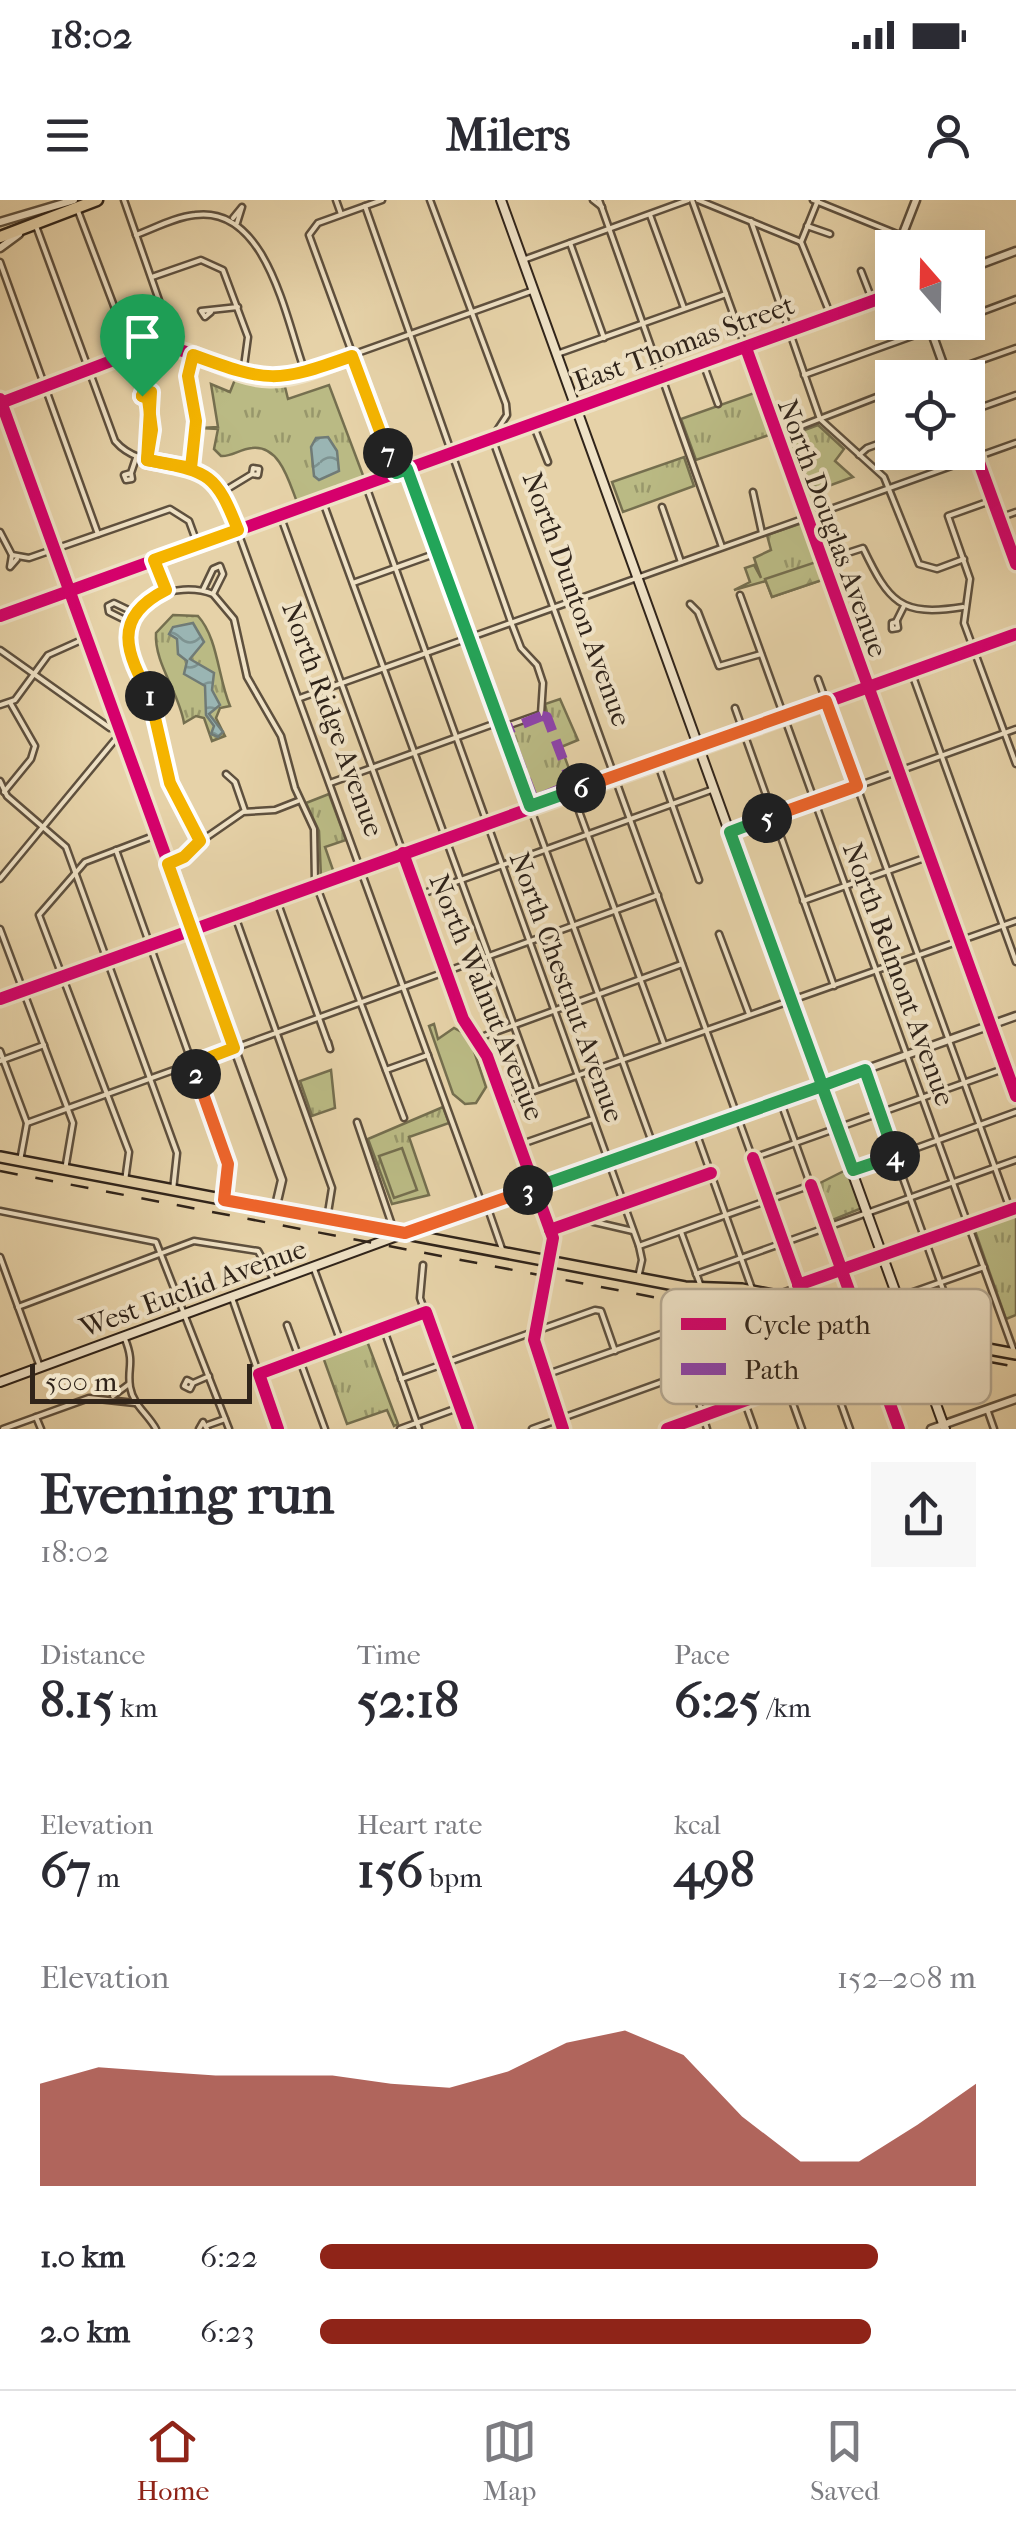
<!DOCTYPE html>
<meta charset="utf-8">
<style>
body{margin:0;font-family:"IM FELL French Canon",serif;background:#f7f7f7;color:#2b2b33;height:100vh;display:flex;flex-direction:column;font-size:38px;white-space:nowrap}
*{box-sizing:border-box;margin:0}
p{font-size:32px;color:#7c7c81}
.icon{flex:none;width:55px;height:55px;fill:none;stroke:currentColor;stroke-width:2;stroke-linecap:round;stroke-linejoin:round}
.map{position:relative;height:1229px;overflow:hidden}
.side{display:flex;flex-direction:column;background:#fff;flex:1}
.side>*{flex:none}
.needle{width:65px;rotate:340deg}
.controls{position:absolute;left:875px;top:30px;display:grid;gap:20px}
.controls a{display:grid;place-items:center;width:110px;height:110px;border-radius:0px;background:#fff;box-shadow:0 10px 40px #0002;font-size:50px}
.scale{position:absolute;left:30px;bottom:25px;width:222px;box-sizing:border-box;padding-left:10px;border:5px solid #30241a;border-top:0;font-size:28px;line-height:35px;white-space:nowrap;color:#30241a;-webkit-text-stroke:8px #efe2c6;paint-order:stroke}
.pin{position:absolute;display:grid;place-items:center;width:85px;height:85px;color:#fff;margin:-102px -42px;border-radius:50% 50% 50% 0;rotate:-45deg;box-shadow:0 0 10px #0007}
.pin .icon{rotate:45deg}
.km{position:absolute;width:50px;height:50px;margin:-25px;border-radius:50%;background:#222;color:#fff;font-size:28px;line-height:50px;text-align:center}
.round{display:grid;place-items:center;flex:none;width:105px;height:105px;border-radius:0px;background:#f7f7f7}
.head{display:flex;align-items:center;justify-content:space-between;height:170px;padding:0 40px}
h1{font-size:55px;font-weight:800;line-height:75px}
.stats{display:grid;grid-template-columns:repeat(3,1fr);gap:15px;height:170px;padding:10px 40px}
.stats div{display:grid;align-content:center}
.stats b{font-size:50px;font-weight:800}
.stats small{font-size:28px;font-weight:400}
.stats p{font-size:28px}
.chart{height:280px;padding:20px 40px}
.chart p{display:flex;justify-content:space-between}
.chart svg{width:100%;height:180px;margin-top:10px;fill:#8f2418;opacity:.7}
ul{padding:0 40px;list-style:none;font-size:32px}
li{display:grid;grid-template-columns:160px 120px 1fr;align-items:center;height:75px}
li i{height:25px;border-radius:12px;background:#8f2418}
.status{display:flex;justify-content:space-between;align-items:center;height:70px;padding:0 50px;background:#fff;direction:ltr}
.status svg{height:28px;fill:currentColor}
header{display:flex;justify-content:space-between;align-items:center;height:130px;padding:0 40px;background:#fff;font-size:45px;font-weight:800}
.tabs{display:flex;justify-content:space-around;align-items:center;height:140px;border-top:2px solid #e1e1e2;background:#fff;font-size:28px;color:#7c7c81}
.tabs a{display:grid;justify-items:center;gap:5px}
.tabs .active{color:#8f2418}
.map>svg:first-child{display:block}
</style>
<div class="status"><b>18:02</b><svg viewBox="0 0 49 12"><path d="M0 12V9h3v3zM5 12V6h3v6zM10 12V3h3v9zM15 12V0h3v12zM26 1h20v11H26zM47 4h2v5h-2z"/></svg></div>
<header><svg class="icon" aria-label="menu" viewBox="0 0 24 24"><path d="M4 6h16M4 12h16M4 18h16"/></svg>Milers<svg class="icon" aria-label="person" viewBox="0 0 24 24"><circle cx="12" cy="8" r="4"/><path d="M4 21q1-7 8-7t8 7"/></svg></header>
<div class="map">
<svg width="1016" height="1229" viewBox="0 0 1016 1229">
<defs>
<pattern id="grass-tufts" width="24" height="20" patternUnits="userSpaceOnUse" patternTransform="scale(2.5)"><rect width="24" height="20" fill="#baba84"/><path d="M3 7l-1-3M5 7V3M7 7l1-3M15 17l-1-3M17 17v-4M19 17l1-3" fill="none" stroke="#98976b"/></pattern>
<pattern id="forest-firs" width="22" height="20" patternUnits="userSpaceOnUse" patternTransform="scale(2.5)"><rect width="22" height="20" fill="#baba84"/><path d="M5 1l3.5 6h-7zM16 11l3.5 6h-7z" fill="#98976b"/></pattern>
<pattern id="water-waves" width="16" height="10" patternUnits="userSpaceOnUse" patternTransform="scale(2.5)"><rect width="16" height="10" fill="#9ab5b3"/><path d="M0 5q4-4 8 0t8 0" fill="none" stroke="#7e9391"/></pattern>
</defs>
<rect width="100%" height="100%" fill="#e6d2a8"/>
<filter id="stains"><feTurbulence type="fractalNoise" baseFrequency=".002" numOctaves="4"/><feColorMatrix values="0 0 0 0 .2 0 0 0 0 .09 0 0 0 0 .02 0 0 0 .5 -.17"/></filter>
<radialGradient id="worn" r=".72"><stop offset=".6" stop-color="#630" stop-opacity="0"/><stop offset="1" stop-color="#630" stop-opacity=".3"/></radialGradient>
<g fill="url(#grass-tufts)" stroke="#756f4f" stroke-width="2.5">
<path d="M236 177 284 183 288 199 329 185 364 278 297 302C289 282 280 245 252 248 240 249 231 257 221 256L214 249 218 229 200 228 218 227 211 184 230 192Z"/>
<polygon points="757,192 772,234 696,260 681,219"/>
<polygon points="818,225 844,249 835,261 853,277 804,295 783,238"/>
<polygon points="684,257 694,286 623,312 612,282"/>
<polygon points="805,322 825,379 772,397 766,381 734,390 750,382 745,368 754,365 761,378 754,358 771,350 767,335"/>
<path d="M173 415 198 416C218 438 218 478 230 506L220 508 216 518 225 536 212 541 204 518 196 516 184 523C179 492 154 463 156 433Z"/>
<polygon points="560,499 578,540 561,547 575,585 532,601 506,529 547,513 545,504"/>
<polygon points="329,594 346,640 325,647 334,673 321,677 319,631 306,603"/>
<polygon points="331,870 335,908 312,916 300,881"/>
<polygon points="443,907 449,923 409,937 429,995 392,1004 368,939"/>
<polygon points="848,969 862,1008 830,1021 814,986"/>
<polygon points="1016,1013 1016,1115 1006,1119 974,1028"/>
<polygon points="367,1141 398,1224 394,1226 387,1210 347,1224 323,1157"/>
</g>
<polygon fill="url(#forest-firs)" stroke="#756f4f" stroke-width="2.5" points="819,361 825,379 772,397 765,379"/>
<g fill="#baba84" stroke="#756f4f" stroke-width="2.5">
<polygon points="434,824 438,839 454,828 469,836 486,887 476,903 465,904 453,894 429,826"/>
<polygon points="402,948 417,990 394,998 379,956"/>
</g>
<g fill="url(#water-waves)" stroke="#707b76" stroke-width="2.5">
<polygon points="328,237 337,251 339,271 319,280 314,276 311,247 316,238"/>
<polygon points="193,423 204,442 190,459 214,473 212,490 220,505 209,514 223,532 218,537 211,534 214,526 206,515 205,486 184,474 187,461 178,454 177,439 169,434 173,427"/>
</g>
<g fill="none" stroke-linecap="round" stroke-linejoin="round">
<defs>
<g id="minor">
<polyline points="124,0 161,106 164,146"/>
<polyline points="336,0 341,14"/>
<polyline points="382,0 318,23 309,35 396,273"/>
<polyline points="430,0 506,204 507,215 492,238 798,1084"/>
<polyline points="593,0 602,7"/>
<polyline points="599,0 722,347"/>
<polyline points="692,0 1016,896"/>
<polyline points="698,0 801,42"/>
<polyline points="813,0 902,36"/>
<polyline points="365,6 511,422 521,448 537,465 543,483 541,514 501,528"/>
<polyline points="78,11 131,151"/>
<polyline points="650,15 684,108"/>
<polyline points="233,18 242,7 237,23"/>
<polyline points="751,21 820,219 884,277 919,364 937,369 964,359"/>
<path d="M36 26 115 241C144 275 197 253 223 291L483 1007"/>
<polyline points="807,26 830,34"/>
<path d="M136 35C155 28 175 17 195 15 267 5 286 120 305 172"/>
<polyline points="801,42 831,116"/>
<polyline points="801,42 818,0"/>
<polyline points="570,43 604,138"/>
<polyline points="523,60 688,0"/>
<polyline points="0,62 98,334"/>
<polyline points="861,71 873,102"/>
<polyline points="152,77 201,60 223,70 248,137 243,174"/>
<polyline points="211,112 205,117 201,111 238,107"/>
<polyline points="968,117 1016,99"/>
<polyline points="557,154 726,94"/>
<polyline points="703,163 718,204"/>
<polyline points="804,175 951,122"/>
<polyline points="931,178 1016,148"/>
<path d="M0 203 154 146C202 145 240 185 290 177L534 90"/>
<polyline points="968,212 1016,195"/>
<polyline points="533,224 548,262"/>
<polyline points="778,235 892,191"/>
<polyline points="859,255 867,248 892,239"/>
<polyline points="147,260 151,193 144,190 142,197 148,199"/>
<path d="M191 267C198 228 183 186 193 155"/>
<polyline points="407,269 653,945"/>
<polyline points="131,273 132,279 126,280 124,275 131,273 136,258"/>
<polyline points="366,286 639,1046 642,1060 638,1078"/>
<polyline points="224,291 252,274 253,268 259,269 258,275 252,274"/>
<polyline points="753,292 762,333"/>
<polyline points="993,300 948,316 970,379 964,423 1016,564"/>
<polyline points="323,302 537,889"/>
<polyline points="662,307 681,362"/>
<polyline points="280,315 446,771"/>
<polyline points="999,318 1016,312"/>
<polyline points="0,332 12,355 29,358 170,309 189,321 197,343"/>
<polyline points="12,355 10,367 17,359"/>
<path d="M823 361 863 348C889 402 900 417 963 407"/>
<polyline points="155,362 165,390"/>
<polyline points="353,383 437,353"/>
<polyline points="203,390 213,369 220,366 223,374 213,394"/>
<polyline points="740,395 1015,1154"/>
<polyline points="690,404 698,412 719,466 761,454"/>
<polyline points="896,422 904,406"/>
<polygon points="897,422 898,428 892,429 892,423"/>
<polyline points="131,423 109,412 108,406 114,403 137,414"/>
<polyline points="0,450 110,528 118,525"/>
<polyline points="911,471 1016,762"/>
<polyline points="818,479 1010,1009"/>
<polyline points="300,498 1016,243"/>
<polyline points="0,505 15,500 48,455 86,438"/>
<polyline points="735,508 834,786"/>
<polyline points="657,562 699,680"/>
<polyline points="226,574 235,582 245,611"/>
<polyline points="0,581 7,596 66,647 177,953 173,990"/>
<polyline points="330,583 499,522"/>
<polyline points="4,592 31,559 35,546 11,504"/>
<polyline points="572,592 664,844"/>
<polyline points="729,632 1016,529"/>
<path d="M200 641C168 594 170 561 156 511 150 488 131 472 127 448 119 400 177 380 213 394L234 419 247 477 281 536 295 588 314 629 315 682 404 918"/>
<polyline points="116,650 228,964 224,1000"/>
<polyline points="168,664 243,612 275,610 298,601"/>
<polyline points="0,679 114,541 122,538"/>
<polyline points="419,695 714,589"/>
<polyline points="276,698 330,849 328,842"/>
<polyline points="803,701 930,656"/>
<polyline points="235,716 332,988 327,1019"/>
<polyline points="0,729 73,923 65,970"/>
<polyline points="719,734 749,814"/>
<polyline points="0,799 1016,434"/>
<polyline points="476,839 682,764"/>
<polyline points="0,851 27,923 20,961"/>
<polyline points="0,861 44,845"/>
<polyline points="386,870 428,855"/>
<polyline points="865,872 961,1140"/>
<polyline points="780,900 841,1070"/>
<polyline points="503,902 1016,721"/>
<polyline points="357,922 394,1031"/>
<polyline points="27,923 658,695"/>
<polyline points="696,932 802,1229"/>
<polyline points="519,945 593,919"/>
<polyline points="753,958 1006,868"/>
<polyline points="853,971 1016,912"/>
<polyline points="125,981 129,952 39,715 85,662 156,635"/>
<polyline points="487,1006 503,1052"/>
<polyline points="0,1011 156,1042 229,1229"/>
<polyline points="581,1019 633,1031"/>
<polyline points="550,1029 711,973"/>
<polyline points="681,1032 700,1084"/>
<polyline points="639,1046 811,985"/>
<polyline points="0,1057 40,1167"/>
<polyline points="423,1065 420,1098 468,1229"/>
<polyline points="314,1069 342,1145"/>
<polyline points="696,1074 1016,960"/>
<polyline points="782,1093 1016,1008"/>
<polyline points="899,1097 984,1067"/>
<polyline points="232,1098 278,1229"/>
<polyline points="18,1107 194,1041 258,1051 273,1078"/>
<polyline points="699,1121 714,1163"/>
<polyline points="287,1125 325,1229"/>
<polyline points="384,1130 419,1229"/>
<polyline points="818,1136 868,1145"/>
<path d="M125 1139C135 1164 127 1167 130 1187 133 1205 148 1214 156 1229"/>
<polyline points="690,1173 707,1229"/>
<polyline points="259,1174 426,1112"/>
<polyline points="545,1175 715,1115"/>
<polyline points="401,1179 595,1110 601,1111 615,1151"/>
<polyline points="193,1183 187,1180 184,1186 190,1189 193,1183 209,1176"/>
<polyline points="113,1196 129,1184"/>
<polyline points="744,1200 754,1228"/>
<polyline points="987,1209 994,1229"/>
<polyline points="36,1217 41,1229"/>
<polyline points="208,1225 225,1219"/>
<polyline points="3,1229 89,1198 135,1203"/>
<polyline points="199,1229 203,1222 207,1229"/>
<polyline points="400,1229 460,1207"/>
<polyline points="532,1229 776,1141 821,1149"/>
<polyline points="667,1229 829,1170 850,1229"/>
</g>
<g id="tertiary">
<polyline points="0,22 74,0"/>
<polyline points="0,48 19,34"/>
<polyline points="902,48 902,36 916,0"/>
<polyline points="968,69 1016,51"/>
<polyline points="928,122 948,178"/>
<polyline points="0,199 282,980 275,1010"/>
<polyline points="968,232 1016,364"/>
<polyline points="0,416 892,94"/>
<polyline points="446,771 463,819 487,856 553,1038 534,1140 563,1229"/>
<polyline points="406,1033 1016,816"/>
<polyline points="841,1070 899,1229"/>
<polyline points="798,1085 829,1170 872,1155"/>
<polyline points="931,1229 1016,1199"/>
</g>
<g id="secondary">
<polyline points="501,0 945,1229"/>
<polyline points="0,1182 405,1033"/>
</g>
<polyline id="primary" points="0,957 685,1087 742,1089 865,1113 912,1135 1016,1154"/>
<polyline id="trunk" points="0,37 97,0"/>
</defs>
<use href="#minor" stroke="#5e503e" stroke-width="9"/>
<use href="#tertiary" stroke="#5e503e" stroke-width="11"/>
<use href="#secondary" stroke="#30241a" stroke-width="12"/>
<use href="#primary" stroke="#30241a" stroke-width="14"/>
<use href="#trunk" stroke="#30241a" stroke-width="15"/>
<use href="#minor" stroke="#efe2c6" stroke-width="4"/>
<use href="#tertiary" stroke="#efe2c6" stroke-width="6"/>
<use href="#secondary" stroke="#efe2c6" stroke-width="8"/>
<use href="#primary" stroke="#e6d2a8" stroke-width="9"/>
<use href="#trunk" stroke="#e6d2a8" stroke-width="10"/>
<polyline stroke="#30241a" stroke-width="2.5" stroke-dasharray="18 18" stroke-linecap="butt" points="0,971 1016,1167"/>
<polygon stroke="#8e44ad" stroke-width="10" stroke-dasharray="20 10" stroke-linecap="butt" points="542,516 547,517 572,584 534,600 507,530"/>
<defs>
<g id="cycleway">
<polyline points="746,148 1016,896"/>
<polyline points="0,199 192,729"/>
<path d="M1 203 148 147C191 142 227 178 269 179 297 180 326 165 352 156L396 273"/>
<polyline points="968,232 1016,364"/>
<polyline points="0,416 892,94"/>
<polyline points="403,653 463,819 487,856 553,1038 534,1140 563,1229"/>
<polyline points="0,799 1016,434"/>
<polyline points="811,985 899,1229"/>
<polyline points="550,1030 711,973"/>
<polyline points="798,1085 1016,1008"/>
<polyline points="278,1229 259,1174 426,1112 468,1229"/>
<polyline points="667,1229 829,1170 753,958"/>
</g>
</defs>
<use href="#cycleway" stroke="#efe2c6" stroke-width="19"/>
<use href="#cycleway" stroke="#d6006c" stroke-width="12"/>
</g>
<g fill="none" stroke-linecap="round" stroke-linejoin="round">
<defs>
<path id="split-1" d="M142 196 148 199 152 230 147 260C208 272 215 271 238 330L154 360 166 390C110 418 127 454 150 496"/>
<polyline id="split-2" points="150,496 170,583 200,641 184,657 168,664 234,848 192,864 196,874"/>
<polyline id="split-3" points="196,874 228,964 224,1000 405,1033 528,990"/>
<polyline id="split-4" points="528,990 822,886 853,970 895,956"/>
<polyline id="split-5" points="767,618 730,632 821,882 822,886 865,870 895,956"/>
<polyline id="split-6" points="581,588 826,501 857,586 767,618"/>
<polyline id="split-7" points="388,253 396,273 407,269 530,606 581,588"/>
<path id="split-8" d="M142 196 144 190 151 192 147 260 191 268 196 221 188 176 193 155C269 183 276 183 352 156L388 253"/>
</defs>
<use href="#split-1" stroke="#fff" stroke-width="20"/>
<use href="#split-2" stroke="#fff" stroke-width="20"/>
<use href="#split-3" stroke="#fff" stroke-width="20"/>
<use href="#split-4" stroke="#fff" stroke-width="20"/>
<use href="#split-5" stroke="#fff" stroke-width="20"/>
<use href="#split-6" stroke="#fff" stroke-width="20"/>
<use href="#split-7" stroke="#fff" stroke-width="20"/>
<use href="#split-8" stroke="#fff" stroke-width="20"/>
<use href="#split-1" stroke="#f5b400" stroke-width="12"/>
<use href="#split-2" stroke="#f5b400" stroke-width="12"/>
<use href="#split-3" stroke="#f0652b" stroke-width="12"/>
<use href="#split-4" stroke="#22a559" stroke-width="12"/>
<use href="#split-5" stroke="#22a559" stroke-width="12"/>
<use href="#split-6" stroke="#f0652b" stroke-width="12"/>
<use href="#split-7" stroke="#22a559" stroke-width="12"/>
<use href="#split-8" stroke="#f5b400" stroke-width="12"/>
</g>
<g text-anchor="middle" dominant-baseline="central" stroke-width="8" stroke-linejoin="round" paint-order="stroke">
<g font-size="28" fill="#30241a" stroke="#efe2c6">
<text transform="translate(684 143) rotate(-20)">East Thomas Street</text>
<text transform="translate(833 328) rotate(70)">North Douglas Avenue</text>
<text transform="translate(577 399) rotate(70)">North Dunton Avenue</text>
<text transform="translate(333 519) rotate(70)">North Ridge Avenue</text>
<text transform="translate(899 774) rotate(70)">North Belmont Avenue</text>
<text transform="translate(567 787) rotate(70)">North Chestnut Avenue</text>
<text transform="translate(487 797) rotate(68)">North Walnut Avenue</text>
<text transform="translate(193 1088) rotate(-20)">West Euclid Avenue</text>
</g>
</g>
<rect x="661" y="1089" width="330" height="115" rx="15" fill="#efe2c6" stroke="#b6a992" stroke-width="2.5"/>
<rect x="681" y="1118" width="45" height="12" fill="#d6006c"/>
<rect x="681" y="1163" width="45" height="12" fill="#8e44ad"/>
<g font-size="28" fill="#30241a">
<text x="744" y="1134">Cycle path</text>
<text x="744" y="1179">Path</text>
</g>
<rect width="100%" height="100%" filter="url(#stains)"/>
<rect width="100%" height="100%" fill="url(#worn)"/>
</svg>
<div class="controls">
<a><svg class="needle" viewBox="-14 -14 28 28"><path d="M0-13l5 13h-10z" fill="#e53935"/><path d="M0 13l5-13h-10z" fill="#7c7c81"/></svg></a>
<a><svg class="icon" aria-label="locate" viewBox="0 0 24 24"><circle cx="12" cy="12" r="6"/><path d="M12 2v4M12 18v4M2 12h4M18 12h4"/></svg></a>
</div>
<div class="scale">500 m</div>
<div class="pin" style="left:142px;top:196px;background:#1e9e55"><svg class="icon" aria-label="arrive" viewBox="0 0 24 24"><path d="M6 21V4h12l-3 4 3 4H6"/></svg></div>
<b class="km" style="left:150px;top:496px">1</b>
<b class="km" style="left:196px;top:874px">2</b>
<b class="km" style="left:528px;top:990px">3</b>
<b class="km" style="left:895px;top:956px">4</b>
<b class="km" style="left:767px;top:618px">5</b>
<b class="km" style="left:581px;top:588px">6</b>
<b class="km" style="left:388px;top:253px">7</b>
</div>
<section class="side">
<div class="head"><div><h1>Evening run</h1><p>18:02</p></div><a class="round"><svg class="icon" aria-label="share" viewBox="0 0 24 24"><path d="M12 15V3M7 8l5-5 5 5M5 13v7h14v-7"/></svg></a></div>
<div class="stats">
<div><p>Distance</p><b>8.15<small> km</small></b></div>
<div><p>Time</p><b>52:18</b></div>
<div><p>Pace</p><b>6:25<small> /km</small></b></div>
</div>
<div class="stats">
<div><p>Elevation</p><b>67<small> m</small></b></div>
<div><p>Heart rate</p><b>156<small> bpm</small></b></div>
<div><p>kcal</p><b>498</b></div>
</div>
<div class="chart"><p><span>Elevation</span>152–208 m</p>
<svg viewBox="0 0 160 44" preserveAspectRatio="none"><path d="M0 44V19L10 15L20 16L30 17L40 17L50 17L60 19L70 20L80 16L90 9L100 6L110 12L120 27L130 38L140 38L150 29L160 19V44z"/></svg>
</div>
<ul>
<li><b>1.0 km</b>6:22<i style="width:85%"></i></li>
<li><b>2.0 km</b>6:23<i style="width:84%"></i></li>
</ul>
</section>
<nav class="tabs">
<a class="active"><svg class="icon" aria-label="home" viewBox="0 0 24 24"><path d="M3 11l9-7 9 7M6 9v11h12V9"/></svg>Home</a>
<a><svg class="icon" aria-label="map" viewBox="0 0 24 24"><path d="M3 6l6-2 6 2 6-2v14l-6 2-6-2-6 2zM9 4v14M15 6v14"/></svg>Map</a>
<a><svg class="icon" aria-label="saved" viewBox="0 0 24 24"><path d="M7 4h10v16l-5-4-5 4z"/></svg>Saved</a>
</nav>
